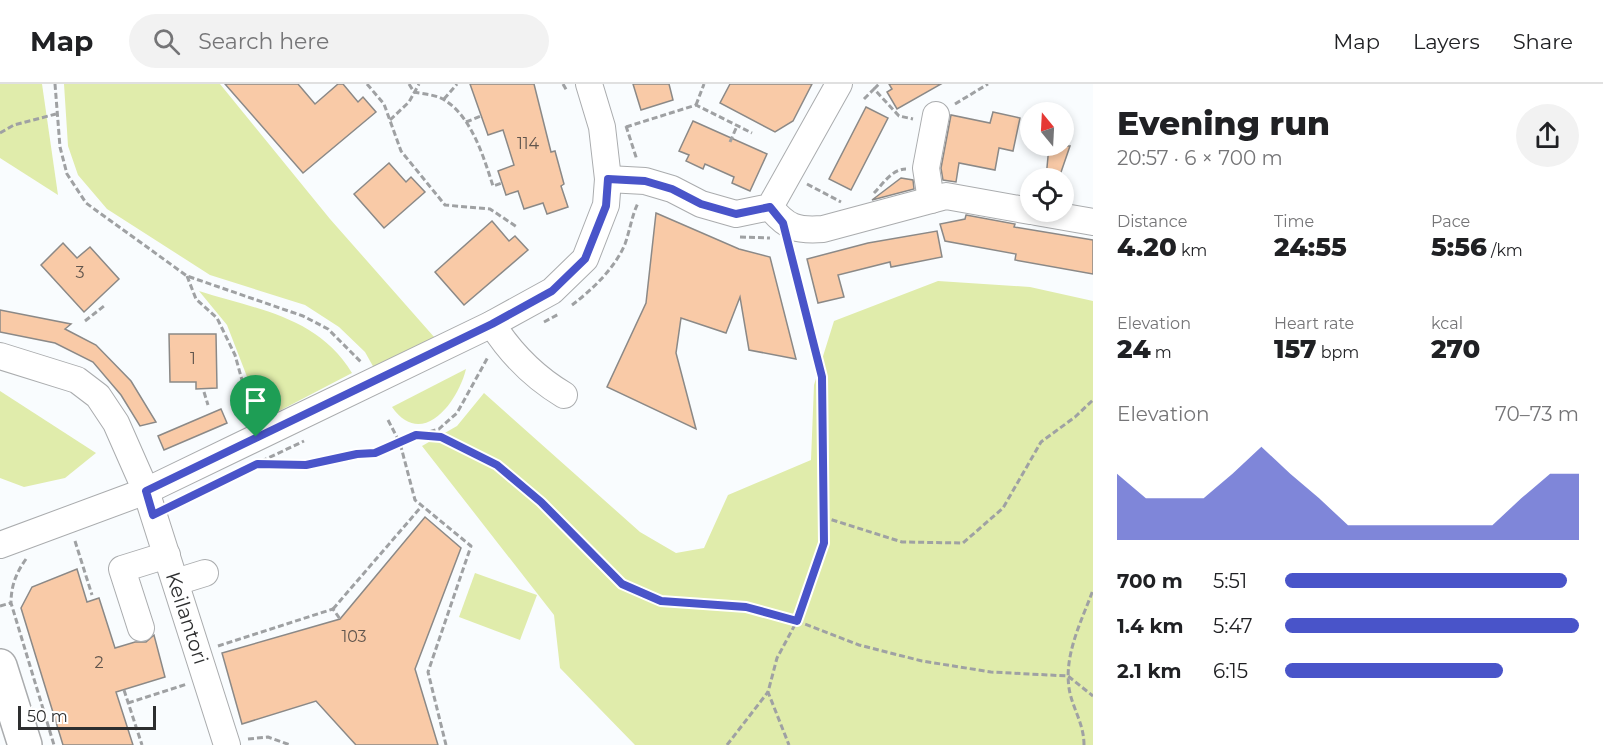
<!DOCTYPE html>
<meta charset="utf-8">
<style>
body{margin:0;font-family:Montserrat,sans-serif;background:#f2f2f2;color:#202124;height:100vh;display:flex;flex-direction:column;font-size:22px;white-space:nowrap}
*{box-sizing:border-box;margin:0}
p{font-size:20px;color:#757577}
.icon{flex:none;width:33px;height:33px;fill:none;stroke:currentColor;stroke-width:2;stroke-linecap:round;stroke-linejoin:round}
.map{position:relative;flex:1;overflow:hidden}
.panel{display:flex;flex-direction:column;background:#fff;width:510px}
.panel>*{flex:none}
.needle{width:39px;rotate:342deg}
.tools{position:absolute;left:1020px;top:18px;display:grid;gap:12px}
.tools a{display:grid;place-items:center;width:54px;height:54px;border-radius:50%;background:#fff;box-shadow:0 3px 9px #0003;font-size:30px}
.scale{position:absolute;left:18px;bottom:15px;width:138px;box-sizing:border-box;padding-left:6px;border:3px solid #2d2e2f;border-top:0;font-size:16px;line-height:21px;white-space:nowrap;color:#2d2e2f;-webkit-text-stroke:4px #fff;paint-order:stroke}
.pin{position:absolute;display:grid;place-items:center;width:51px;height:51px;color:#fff;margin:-62px -26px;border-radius:50% 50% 50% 0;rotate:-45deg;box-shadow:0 0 6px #0007}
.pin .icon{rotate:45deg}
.round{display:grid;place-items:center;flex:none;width:63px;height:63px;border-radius:32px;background:#f2f2f2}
.head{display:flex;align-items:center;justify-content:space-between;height:102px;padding:0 24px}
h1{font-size:33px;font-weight:800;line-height:45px}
.figures{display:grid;grid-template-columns:repeat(3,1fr);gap:9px;height:102px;padding:6px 24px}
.figures div{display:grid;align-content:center}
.figures b{font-size:26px;font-weight:800}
.figures small{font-size:16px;font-weight:400}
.figures p{font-size:16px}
.chart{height:168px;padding:12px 24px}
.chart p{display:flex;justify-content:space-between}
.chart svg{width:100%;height:108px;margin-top:6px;fill:#4954c9;opacity:.7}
ul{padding:0 24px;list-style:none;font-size:20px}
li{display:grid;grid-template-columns:96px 72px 1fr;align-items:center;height:45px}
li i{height:15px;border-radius:8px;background:#4954c9}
header{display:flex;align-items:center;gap:36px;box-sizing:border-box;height:84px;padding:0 30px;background:#fff;border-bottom:2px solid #e0e0e0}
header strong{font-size:28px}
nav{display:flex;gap:33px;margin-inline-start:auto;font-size:21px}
.search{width:420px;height:54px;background:#f2f2f2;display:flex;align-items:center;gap:15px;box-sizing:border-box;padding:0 21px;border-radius:33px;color:#757577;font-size:22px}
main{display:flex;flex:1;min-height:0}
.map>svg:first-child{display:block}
</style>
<header>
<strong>Map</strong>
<div class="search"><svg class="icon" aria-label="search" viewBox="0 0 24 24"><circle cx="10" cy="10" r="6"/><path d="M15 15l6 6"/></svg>Search here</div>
<nav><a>Map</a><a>Layers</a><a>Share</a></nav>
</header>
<main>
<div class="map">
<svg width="1093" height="661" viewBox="0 0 1093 661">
<rect width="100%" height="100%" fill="#f9fcfe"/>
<g fill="#e0ecab">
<polygon points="0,0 42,0 58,111 0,74"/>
<polygon points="64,0 220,0 330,135 435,254 374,284 365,268 339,243 305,221 210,191 107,125 78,91 68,62"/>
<polygon points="938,197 1030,203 1093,217 1093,661 635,661 560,584 554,531 422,362 457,342 484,309 640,448 676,469 704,464 728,411 811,376 814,301 834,237"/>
<path d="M199 207C258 226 317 232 352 289L258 338 251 303 227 241Z"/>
<path d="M466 285C458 318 422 366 392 323Z"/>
<polygon points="0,307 96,369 65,394 24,403 0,394"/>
<polygon points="475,489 537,511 520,556 459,533"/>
</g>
<g fill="#f9caa7" stroke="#8b8987" stroke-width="1.5">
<polygon points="225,0 298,0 315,20 338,0 343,0 358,18 363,13 376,28 303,89"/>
<polygon points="470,0 534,0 551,68 555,67 564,100 561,102 568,123 547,130 543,119 524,125 518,107 506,111 498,87 514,81 503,46 488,51"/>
<polygon points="633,0 669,0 673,16 641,26"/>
<polygon points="730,0 812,0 793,37 775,48 720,19"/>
<polygon points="889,0 941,0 897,25 887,8 892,5"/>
<polygon points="866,23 888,34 851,106 829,95"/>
<polygon points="993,28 1020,34 1013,67 999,64 995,86 959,79 956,98 943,96 941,84 951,31 990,39"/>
<polygon points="693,37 767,70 750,107 732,99 734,93 705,80 703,85 686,77 689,71 679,67"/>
<polygon points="1049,62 1070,62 1059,94 1046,94"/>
<polygon points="389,79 406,98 411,93 425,108 384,144 354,110"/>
<polygon points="901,94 913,96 914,105 872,116"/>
<polygon points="656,129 739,165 770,173 796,275 749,266 740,213 726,249 681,234 676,269 696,345 607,303 646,219"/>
<polygon points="966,131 1015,140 1014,143 1093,156 1093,190 1015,176 1016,170 945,157 940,140 965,135"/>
<polygon points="492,137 509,157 515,152 528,166 464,221 435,188"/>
<polygon points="937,147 942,173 891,183 890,178 838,191 844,213 818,219 807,175 868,159"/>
<polygon points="63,159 77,174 90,163 119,195 84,228 41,181"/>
<polygon points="0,226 71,240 65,245 96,261 131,297 156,338 140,342 121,311 93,278 55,259 0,248"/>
<polygon points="169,250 216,250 217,304 196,305 196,298 170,298"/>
<polygon points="221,325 227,339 164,366 158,352"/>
<polygon points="425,433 461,464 415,585 438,661 356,661 316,617 242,640 222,569 340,535"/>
<polygon points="77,485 87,518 99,514 115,564 135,558 146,558 154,551 165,593 116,608 133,661 63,661 21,524 32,503"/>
</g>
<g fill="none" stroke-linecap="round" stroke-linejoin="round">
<defs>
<g id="minor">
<polyline points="608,95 645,97 672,105 701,120 736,130 770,123 839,0"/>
<polyline points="931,116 926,84 936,31"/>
<path d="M770 123C787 144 797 147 823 145L946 112 1030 127"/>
<polyline points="1036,128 1093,138"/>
<path d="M492 240C511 270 534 293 564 311"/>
<polyline points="0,272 77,296 98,312 116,339 146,407 227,661"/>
<polyline points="0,461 146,407 492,240 552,207 585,175 606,121 608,95 602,43 589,0"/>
<polyline points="176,498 205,489"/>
<polyline points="141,544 122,485 167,471"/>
</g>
<polyline id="major" points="0,582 25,661"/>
</defs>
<use href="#minor" stroke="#aaacae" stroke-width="28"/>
<use href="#major" stroke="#aaacae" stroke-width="36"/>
<g stroke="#9fa1a3" stroke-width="3" stroke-dasharray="6 3" stroke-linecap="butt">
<polyline points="55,0 60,63 67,90 86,119 187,192 303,232 328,245 361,278"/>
<polyline points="367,0 384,20 401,67 445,121 490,125 517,143"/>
<path d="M409 0 414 8C424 10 438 11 446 17 472 34 484 74 493 102L502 99"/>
<polyline points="563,0 567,7"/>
<polyline points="874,5 879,0"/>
<polyline points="444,15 457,0"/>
<polyline points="864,15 874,5 899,32 913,35"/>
<polyline points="955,20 988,0"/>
<polyline points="696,21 704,0"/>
<polyline points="390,36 409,18 419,0"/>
<polyline points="466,38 481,32"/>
<polyline points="626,42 637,76"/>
<polyline points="626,43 696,21 752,49"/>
<polyline points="0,49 14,41 56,30"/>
<polyline points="730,58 737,42"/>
<polyline points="807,100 841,118"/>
<path d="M874 109C883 100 892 85 906 85"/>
<polyline points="740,153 770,154"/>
<polyline points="788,163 822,293 824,458 797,537 777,574 768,608 789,661"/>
<polyline points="187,192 196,215 217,234 235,271 252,332"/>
<path d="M572 221C592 206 615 184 625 160 630 146 632 131 638 119"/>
<polyline points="85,237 104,222"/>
<polyline points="544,238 559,230"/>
<polyline points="204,308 208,321"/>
<polyline points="388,336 400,359 415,416 471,462 428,588 446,661"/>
<polyline points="421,350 439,345 457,329 488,273"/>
<polyline points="259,380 306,381 357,370 375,369 416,351 442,353 497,381 541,418 622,500 661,517 746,523 797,537 859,561 922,577 991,588 1068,592 1093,612"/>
<polyline points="245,385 304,357"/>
<polyline points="173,422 239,388"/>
<polyline points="823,433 902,458 963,459 1003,424 1041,358 1075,333 1093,316"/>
<polyline points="75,457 92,511"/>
<path d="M26 475C16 489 11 502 11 519L54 661"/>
<polyline points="0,522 11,519"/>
<polyline points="333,525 421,423"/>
<polyline points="218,562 333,525 340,535"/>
<polyline points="124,606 142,661"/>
<polyline points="128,619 187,600"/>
<polyline points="248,655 268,653 290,661"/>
<polyline points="727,661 768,608"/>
<path d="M1084 661C1084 639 1072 624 1069 604 1064 570 1082 536 1093 506"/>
</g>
<use href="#minor" stroke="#fff" stroke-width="26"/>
<use href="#major" stroke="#fff" stroke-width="33"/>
</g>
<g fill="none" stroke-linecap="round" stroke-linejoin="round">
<defs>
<polygon id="route" points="608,95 645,97 672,105 701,120 736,130 770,123 783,139 822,293 824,459 797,537 746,523 661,517 622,500 541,418 497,381 441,353 416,351 375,369 357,370 306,381 257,380 153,431 146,407 492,240 552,207 585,175 606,122"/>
</defs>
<use href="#route" stroke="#fff" stroke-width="12"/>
<use href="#route" stroke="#4954c9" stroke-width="8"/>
</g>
<g text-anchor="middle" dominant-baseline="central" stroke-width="5" stroke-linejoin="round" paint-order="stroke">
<g font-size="16" fill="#60554d">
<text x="528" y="59">114</text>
<text x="80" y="188">3</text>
<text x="193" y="274">1</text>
<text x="354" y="552">103</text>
<text x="99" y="578">2</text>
</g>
<g font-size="20" fill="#2d2e2f" stroke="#fff">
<text transform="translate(187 534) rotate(72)">Keilantori</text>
</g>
</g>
</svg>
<div class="tools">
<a><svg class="needle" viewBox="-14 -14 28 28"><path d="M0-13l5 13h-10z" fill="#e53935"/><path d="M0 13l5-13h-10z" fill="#757577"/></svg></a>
<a><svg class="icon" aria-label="locate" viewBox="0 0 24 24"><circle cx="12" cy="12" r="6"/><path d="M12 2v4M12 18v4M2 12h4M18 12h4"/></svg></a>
</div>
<div class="scale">50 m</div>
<div class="pin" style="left:256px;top:353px;background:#1e9e55"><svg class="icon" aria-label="arrive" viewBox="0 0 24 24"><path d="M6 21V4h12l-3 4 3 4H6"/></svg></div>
</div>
<section class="panel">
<div class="head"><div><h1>Evening run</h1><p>20:57 · 6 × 700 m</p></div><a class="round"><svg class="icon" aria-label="share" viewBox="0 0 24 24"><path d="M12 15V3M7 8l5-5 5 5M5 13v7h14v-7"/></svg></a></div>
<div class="figures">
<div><p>Distance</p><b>4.20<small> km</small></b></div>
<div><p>Time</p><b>24:55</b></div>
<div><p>Pace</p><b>5:56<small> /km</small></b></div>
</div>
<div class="figures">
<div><p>Elevation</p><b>24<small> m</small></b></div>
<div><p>Heart rate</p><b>157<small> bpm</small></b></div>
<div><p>kcal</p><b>270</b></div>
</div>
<div class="chart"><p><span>Elevation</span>70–73 m</p>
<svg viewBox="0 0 160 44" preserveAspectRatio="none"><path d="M0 44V17L10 27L20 27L30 27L40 17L50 6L60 17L70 27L80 38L90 38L100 38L110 38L120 38L130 38L140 27L150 17L160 17V44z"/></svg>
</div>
<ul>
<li><b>700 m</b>5:51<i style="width:96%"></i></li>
<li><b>1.4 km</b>5:47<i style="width:100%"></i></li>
<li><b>2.1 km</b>6:15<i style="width:74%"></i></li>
</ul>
</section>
</main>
